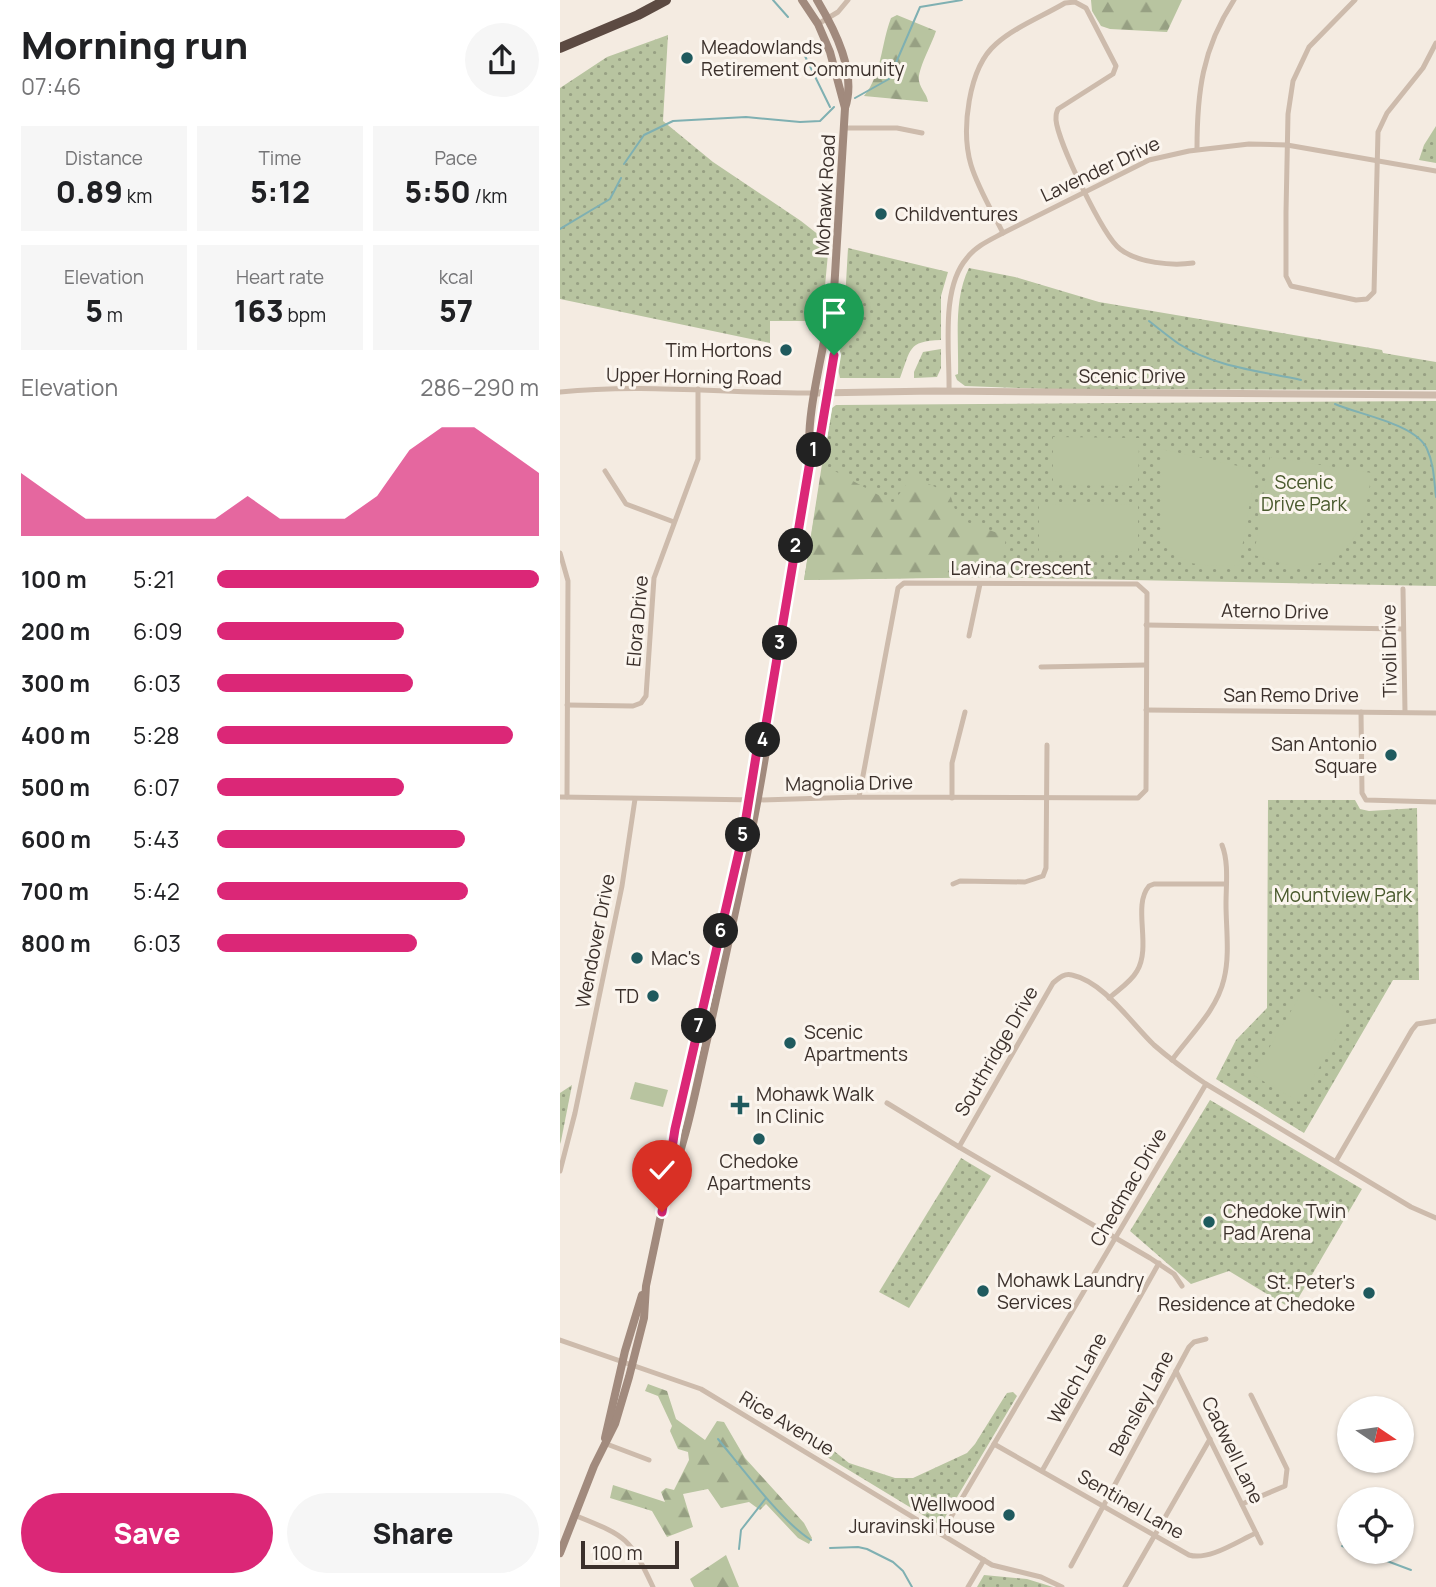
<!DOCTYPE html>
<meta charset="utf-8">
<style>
body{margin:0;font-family:Manrope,sans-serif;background:#f6f6f6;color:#202124;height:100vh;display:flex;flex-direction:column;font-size:26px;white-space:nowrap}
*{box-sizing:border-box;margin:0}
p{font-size:23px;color:#757577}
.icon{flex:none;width:38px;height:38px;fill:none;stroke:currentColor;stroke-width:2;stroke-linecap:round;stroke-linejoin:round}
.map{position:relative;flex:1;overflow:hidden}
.drawer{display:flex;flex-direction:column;background:#fff;width:560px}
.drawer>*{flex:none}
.needle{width:46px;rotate:103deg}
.fabs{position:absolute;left:777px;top:1396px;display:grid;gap:14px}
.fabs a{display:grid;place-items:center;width:77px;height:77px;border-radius:50%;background:#fff;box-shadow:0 2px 5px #0004;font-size:35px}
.scale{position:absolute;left:21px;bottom:18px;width:98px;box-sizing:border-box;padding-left:7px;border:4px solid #3b302b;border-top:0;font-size:19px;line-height:24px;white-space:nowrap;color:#3b302b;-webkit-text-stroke:5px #fbf5ee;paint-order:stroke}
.pin{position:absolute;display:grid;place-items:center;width:60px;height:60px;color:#fff;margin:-72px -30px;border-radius:50% 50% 50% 0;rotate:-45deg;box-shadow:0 0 7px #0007}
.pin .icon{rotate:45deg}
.km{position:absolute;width:35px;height:35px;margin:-18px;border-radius:50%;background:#222;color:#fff;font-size:19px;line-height:35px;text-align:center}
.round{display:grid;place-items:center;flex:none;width:74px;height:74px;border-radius:37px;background:#f6f6f6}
.headline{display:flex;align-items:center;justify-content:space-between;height:119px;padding:0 21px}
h1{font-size:38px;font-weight:800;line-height:52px}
.stats{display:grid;grid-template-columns:repeat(3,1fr);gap:10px;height:119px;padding:7px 21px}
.stats div{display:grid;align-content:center;border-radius:0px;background:#f6f6f6;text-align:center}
.stats b{font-size:30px;font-weight:800}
.stats small{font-size:19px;font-weight:400}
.stats p{font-size:19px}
.chart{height:196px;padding:14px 21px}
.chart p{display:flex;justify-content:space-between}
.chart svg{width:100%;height:126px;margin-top:7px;fill:#db2777;opacity:.7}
.cta{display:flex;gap:14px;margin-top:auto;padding:14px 21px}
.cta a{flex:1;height:80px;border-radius:42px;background:#db2777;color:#fff;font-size:28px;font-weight:800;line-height:80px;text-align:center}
.cta a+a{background:#f6f6f6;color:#202124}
ul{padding:0 21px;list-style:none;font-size:23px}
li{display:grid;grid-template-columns:112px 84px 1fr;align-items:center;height:52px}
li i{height:18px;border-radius:9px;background:#db2777}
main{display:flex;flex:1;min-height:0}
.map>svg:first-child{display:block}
</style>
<main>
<section class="drawer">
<div class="headline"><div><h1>Morning run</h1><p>07:46</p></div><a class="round"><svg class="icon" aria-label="share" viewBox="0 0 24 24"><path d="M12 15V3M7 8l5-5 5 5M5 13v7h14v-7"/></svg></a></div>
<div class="stats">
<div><p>Distance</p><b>0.89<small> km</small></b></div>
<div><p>Time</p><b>5:12</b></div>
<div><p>Pace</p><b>5:50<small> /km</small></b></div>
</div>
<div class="stats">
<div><p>Elevation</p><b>5<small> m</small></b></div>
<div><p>Heart rate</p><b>163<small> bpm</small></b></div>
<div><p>kcal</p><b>57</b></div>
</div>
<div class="chart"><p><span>Elevation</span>286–290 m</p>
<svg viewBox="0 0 160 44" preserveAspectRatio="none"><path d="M0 44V22L10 30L20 38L30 38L40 38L50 38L60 38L70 30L80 38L90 38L100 38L110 30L120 14L130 6L140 6L150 14L160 22V44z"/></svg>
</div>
<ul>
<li><b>100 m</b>5:21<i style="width:100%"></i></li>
<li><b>200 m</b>6:09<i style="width:58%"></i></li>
<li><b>300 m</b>6:03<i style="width:61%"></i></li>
<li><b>400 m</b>5:28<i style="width:92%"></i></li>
<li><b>500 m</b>6:07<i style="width:58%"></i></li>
<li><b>600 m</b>5:43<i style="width:77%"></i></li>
<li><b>700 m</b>5:42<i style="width:78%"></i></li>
<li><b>800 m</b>6:03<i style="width:62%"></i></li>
</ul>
<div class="cta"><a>Save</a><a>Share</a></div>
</section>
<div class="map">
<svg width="876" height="1587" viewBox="0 0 876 1587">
<defs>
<pattern id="grass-dots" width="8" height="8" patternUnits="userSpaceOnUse" patternTransform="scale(1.75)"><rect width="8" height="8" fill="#b8c4a0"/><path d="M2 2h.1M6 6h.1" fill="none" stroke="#97a083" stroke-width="1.8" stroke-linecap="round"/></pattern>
<pattern id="forest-firs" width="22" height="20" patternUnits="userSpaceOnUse" patternTransform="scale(1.75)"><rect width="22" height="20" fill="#b8c4a0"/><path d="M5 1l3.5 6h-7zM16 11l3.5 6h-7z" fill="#97a083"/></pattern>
</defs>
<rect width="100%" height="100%" fill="#f4ebe1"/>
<g fill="url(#grass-dots)">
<polygon points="108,35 103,121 153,162 241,221 269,243 262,318 260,321 210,321 210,343 0,299 0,88 47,57"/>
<polygon points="876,126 876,163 859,160 864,145"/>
<path d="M288 248 388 272 381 296V340C347 341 351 350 340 378H280L278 369 284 318Z"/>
<path d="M409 268 455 277 539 302 822 350 823 353 876 362V390L485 389 405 386 397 380 395 375 398 374C399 339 393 300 409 268Z"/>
<polygon points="381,349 381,368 377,377 354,378 354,372 363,352"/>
<polygon points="876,401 876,586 413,577 244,580 272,408 276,405"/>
<polygon points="708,800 795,800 800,809 809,811 857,808 859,980 833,980 744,1133 656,1079 676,1040 707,1008"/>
<polygon points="12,1085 1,1141 0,1144 0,1093"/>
<polygon points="650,1100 802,1189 732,1309 669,1271 631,1284 570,1231"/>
<polygon points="401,1158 431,1176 349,1308 319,1292"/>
<polygon points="453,1392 457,1396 384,1519 376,1523 264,1455 266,1451 274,1451 289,1463 335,1478 353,1478 407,1453 415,1444 443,1399 447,1393"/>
<polygon points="424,1575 467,1579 493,1587 417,1587"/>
</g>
<g fill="url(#forest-firs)">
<polygon points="531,0 622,0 607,32 550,29 541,26 532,11"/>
<path d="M337 15 376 31C372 44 357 70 359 81 361 90 367 94 368 102L304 96C322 74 321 44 331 18Z"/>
<polygon points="262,464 333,503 352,476 390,494 398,519 446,536 441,577 244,580"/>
<polygon points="88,1384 107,1391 116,1419 145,1440 157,1421 164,1422 185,1458 244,1523 252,1538 249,1544 238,1538 206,1504 200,1510 189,1502 161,1508 148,1489 123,1494 133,1527 107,1537 92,1511 50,1498 53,1485 105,1502 101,1492 106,1488 114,1490 129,1460 128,1452 118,1449 110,1431 112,1426 98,1396 85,1391"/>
<polygon points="166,1555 179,1587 134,1587 130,1579"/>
</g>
<g fill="#b8c4a0">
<polygon points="493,437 579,438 578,486 493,485"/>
<polygon points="601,449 692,469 695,474 679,565 652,566 630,563 616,554 601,536"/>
<path d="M710 457 812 473C804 516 799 564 741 566 726 566 708 559 694 555Z"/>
<polygon points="578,504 578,551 479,552 479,505"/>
<polygon points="744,989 790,1015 739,1102 693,1075"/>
<polygon points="75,1082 108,1090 103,1107 70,1099"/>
</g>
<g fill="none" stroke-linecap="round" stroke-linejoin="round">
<g stroke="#7fb0b2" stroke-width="2">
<polyline points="213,0 228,17"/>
<polyline points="241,48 270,107"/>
<polyline points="295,98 329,79 360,7 402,0"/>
<polyline points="64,164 84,135 113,121 186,117 240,122 260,121 274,107"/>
<polyline points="0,229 50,199 61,178"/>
<path d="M589 321C599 329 609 337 619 344 655 367 700 371 741 380"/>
<path d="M775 404C800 415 856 424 867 449 874 464 874 481 876 497"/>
<path d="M158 1439C182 1468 221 1521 251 1540"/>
<polyline points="782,1546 789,1548"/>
<polyline points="270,1548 298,1547 307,1549 333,1562 343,1571 352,1587"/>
<polyline points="179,1549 181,1530 206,1498"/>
<polyline points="803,1552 851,1570"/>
</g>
<g stroke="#cdbbac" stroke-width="5">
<polyline points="795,0 749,47 733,81 728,114 726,212 726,276 731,286 796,300 807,299 814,292 818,132 827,113 863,68 876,43"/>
<polyline points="258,24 278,12 288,0"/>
<polyline points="285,128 337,128 362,133"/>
<path d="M637 149C637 93 642 49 674 0"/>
<path d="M443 233C432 211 418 188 411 165 401 131 408 68 436 44 455 27 483 16 505 3L515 2 526 8 556 66 553 74 498 109C496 114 496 114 496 120 498 142 543 236 560 249 578 263 612 266 633 263"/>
<path d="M389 391C390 352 380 289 407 258 416 246 430 240 443 233L589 160 629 151 689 144 727 145 876 171"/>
<path d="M0 392C85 383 171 394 256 393"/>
<polyline points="45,471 66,504 114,522"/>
<polyline points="0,553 8,581 7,797"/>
<polyline points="843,589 845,712"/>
<polyline points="586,625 843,629"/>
<polyline points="409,636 420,584"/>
<polyline points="481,667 586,665"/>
<polyline points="7,705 73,706 81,703 86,696 94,578 138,459 138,389"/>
<polyline points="586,710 876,713"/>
<polyline points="801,712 802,793 806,800 876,802"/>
<polyline points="0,797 198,800 299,797 578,798 586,790 587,593 577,584 344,583 338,588 299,797"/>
<polyline points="392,798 392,763 405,712"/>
<polyline points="393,884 400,881 465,882 483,876 486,868 487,745"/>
<path d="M549 998C558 990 571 982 577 971 592 946 572 906 589 886L594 884H666"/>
<path d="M612 1060C630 1035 657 1010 664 979 670 955 666 928 666 904 666 885 669 863 662 845"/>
<polyline points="327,1103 399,1147"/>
<polyline points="776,1161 852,1030 857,1024 876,1021"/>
<polyline points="0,1171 15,1113 62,886 75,799"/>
<path d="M622 1286 614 1274 590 1258 399 1147 493 983C499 978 504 973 512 975 544 982 571 1023 594 1045 610 1059 628 1072 646 1084"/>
<polyline points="0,1340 141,1389 432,1565 481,1577 502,1587"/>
<polyline points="616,1371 701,1543"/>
<polyline points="44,1443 89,1460"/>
<path d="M434 1444 629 1555C649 1561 678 1541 696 1533"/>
<polyline points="482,1471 599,1263"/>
<polyline points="682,1504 725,1486 727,1469 691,1395"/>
<path d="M14 1515C66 1536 69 1536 93 1587"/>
<polyline points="381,1534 646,1084 851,1207 876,1218"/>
<polyline points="511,1566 629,1347 634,1342 646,1339"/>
<polyline points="408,1587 424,1560"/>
<polyline points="565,1587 650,1439"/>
</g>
<polyline stroke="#cdbbac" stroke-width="7" points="256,393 375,391 876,395"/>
<g stroke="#a18a7d" stroke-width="8">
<polyline points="242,0 258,24 270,52 285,108 272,325 276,337 259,444 251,455"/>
<path d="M257 0C275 30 297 73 285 108"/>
<path d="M106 1191C128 1139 137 1081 150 1027 170 935 191 844 206 751L203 742 251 455C244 430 260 364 265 336L272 325"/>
<polyline points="45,1438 65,1351 82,1295"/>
<polyline points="0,1553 34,1466 55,1424 69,1377 84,1318 86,1286 106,1191 107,1171 115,1129 184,830 197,750 203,742"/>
</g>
<polyline stroke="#5c4a42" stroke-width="10" points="0,48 78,15 106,0"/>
</g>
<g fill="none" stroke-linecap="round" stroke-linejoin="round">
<defs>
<polyline id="route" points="102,1212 115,1129 184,830 197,750 203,742 251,455 259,444 274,355"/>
</defs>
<use href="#route" stroke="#fff" stroke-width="14"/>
<use href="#route" stroke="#db2777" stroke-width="9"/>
</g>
<g fill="#1f5a5e" stroke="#fbf5ee" stroke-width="2.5">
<circle cx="127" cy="58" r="7"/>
<circle cx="321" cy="214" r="7"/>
<circle cx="226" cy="350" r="7"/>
<circle cx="831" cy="755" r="7"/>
<circle cx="77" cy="958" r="7"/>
<circle cx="93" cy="996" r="7"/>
<circle cx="230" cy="1043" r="7"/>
<path d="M176.5 1094.5h7v7h7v7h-7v7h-7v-7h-7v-7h7z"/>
<circle cx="199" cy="1139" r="7"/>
<circle cx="649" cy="1222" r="7"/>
<circle cx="423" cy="1291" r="7"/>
<circle cx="809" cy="1293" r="7"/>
<circle cx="449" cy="1515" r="7"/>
</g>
<g text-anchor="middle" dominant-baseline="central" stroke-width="6" stroke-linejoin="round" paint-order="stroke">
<g font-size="19" fill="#3b302b" stroke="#fbf5ee" text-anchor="start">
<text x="141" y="47">Meadowlands<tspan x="141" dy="22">Retirement Community</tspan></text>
<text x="335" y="214">Childventures</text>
<text x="212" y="350" text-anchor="end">Tim Hortons</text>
<text x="817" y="744" text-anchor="end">San Antonio<tspan x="817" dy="22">Square</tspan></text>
<text x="91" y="958">Mac's</text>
<text x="79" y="996" text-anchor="end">TD</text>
<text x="244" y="1032">Scenic<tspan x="244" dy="22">Apartments</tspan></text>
<text x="196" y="1094">Mohawk Walk<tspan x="196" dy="22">In Clinic</tspan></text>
<text x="199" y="1161" text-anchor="middle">Chedoke<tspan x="199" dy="22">Apartments</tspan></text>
<text x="663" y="1211">Chedoke Twin<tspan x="663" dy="22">Pad Arena</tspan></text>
<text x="437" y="1280">Mohawk Laundry<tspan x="437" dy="22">Services</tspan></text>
<text x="795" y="1282" text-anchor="end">St. Peter's<tspan x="795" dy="22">Residence at Chedoke</tspan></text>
<text x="435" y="1504" text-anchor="end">Wellwood<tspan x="435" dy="22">Juravinski House</tspan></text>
</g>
<g font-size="19" fill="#3b302b" stroke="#fbf5ee">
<text transform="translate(540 169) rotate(-25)">Lavender Drive</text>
<text transform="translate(265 195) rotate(-87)">Mohawk Road</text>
<text transform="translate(134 376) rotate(1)">Upper Horning Road</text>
<text x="572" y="376">Scenic Drive</text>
<text x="461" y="568">Lavina Crescent</text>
<text transform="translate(715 611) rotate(1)">Aterno Drive</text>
<text transform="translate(77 621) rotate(-85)">Elora Drive</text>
<text transform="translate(829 651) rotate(-91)">Tivoli Drive</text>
<text x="731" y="695">San Remo Drive</text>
<text transform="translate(289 783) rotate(-1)">Magnolia Drive</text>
<text transform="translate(35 941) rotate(-79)">Wendover Drive</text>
<text transform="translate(436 1051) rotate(-60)">Southridge Drive</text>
<text transform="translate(568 1187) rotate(-60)">Chedmac Drive</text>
<text transform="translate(517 1378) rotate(-61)">Welch Lane</text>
<text transform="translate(581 1403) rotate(-62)">Bensley Lane</text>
<text transform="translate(227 1423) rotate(31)">Rice Avenue</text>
<text transform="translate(673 1450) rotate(64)">Cadwell Lane</text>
<text transform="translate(571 1504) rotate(30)">Sentinel Lane</text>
</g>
<g font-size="19" fill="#4a5a2e" stroke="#fbf5ee">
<text x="744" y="482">Scenic<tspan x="744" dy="22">Drive Park</tspan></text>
<text x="783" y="895">Mountview Park</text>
</g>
</g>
</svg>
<div class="fabs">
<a><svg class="needle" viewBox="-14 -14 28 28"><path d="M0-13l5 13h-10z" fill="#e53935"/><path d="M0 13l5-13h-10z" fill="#757577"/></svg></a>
<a><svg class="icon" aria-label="locate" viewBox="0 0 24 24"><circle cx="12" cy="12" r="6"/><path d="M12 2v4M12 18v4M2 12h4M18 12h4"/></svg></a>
</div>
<div class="scale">100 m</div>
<div class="pin" style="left:274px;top:355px;background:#1e9e55"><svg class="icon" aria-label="arrive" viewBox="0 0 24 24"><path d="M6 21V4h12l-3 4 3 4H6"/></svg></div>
<div class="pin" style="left:102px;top:1212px;background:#d93025"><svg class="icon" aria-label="check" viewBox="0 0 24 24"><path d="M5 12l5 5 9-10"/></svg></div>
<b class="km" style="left:254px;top:450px">1</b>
<b class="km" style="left:236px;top:546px">2</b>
<b class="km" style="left:220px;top:643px">3</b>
<b class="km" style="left:203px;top:740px">4</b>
<b class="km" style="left:183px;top:835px">5</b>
<b class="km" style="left:161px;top:931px">6</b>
<b class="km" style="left:139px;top:1026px">7</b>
</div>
</main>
